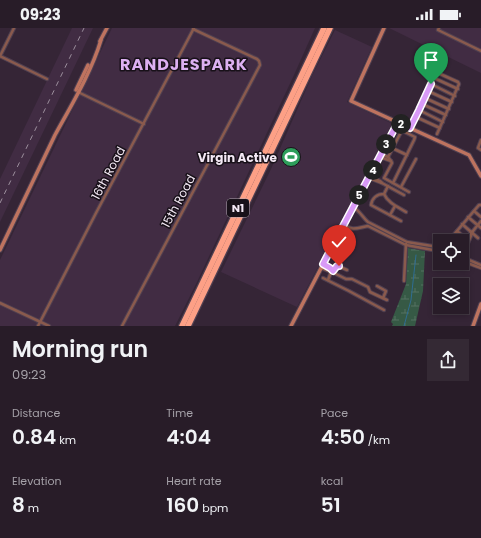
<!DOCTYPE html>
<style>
body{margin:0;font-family:Poppins,sans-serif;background:#342934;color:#f1f3f6;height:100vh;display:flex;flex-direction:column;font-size:15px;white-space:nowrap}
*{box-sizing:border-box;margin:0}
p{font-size:13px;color:#a5a1a8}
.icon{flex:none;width:22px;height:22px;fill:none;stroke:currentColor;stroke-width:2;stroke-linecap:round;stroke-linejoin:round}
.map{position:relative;height:298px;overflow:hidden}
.drawer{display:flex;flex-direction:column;background:#281c28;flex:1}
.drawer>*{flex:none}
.tools{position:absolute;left:433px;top:206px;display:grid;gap:8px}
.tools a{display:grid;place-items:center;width:36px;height:36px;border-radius:0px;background:#281c28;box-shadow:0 2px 6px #0003,0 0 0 1px #443a45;font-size:20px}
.pin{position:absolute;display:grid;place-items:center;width:34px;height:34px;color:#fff;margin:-41px -17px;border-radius:50% 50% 50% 0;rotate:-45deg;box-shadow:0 0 4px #0007}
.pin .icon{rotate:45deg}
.km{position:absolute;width:20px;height:20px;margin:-10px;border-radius:50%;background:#222;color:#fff;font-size:11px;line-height:20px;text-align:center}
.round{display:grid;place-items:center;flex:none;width:42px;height:42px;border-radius:0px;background:#342934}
.head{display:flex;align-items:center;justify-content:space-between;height:68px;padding:0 12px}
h1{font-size:22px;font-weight:600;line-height:30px}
.metrics{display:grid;grid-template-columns:repeat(3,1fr);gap:6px;height:68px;padding:4px 12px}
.metrics div{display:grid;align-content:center}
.metrics b{font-size:20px;font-weight:600}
.metrics small{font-size:11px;font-weight:400}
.metrics p{font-size:11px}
.status{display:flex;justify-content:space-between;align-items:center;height:28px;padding:0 20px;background:#281c28;direction:ltr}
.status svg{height:11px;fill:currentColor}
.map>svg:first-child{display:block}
</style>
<div class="status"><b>09:23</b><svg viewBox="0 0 49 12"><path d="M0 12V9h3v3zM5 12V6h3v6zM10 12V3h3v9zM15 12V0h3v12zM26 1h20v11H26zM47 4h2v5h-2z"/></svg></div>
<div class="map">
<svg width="481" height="298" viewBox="0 0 481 298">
<defs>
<pattern id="wetland-marsh" width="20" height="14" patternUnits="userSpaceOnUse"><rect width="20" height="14" fill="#365945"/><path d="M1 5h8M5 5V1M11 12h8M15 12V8" fill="none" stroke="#547160"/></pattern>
</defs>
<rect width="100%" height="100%" fill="#352536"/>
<g fill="#412c43">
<polygon points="72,0 93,0 0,194 0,151"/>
<polygon points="112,0 315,0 294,47 198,252 175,298 0,298 0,232"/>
<polygon points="389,0 481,0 481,45"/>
<polygon points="335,2 372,19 347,74 393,96 297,279 221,244 271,141 312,48"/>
</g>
<polygon fill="url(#wetland-marsh)" points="408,220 425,223 423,263 415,298 392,298 393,296 391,294 406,256"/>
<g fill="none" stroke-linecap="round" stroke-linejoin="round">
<polyline stroke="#2f6d93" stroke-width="1" points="404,298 411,272 416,227"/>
<defs>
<g id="street">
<polyline points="439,0 438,2 481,23"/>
<polyline points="0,28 47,51"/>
<polyline points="0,28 14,0"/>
<polyline points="434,50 458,61"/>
<polyline points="431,56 455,68"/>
<polyline points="428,63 452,74"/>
<polyline points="78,64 144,96"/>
<polyline points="425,70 449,81"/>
<polyline points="422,76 446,87"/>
<polyline points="419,82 443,94"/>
<polyline points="416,89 440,100"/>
<polyline points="410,100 419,82 435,47 436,45 438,45 458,54 459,56 437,106"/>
<polyline points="481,112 478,120 481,122"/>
<polyline points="392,120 407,127"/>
<polyline points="381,126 388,129 391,133"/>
<polyline points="380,129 391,133"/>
<polyline points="388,129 401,104 403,103 415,109 414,112 393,155"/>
<polyline points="391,133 392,135 384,150 409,164"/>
<polyline points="370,148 380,153 382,155 404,167"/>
<polyline points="369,150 382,155"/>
<path d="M388 158 384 166C377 166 372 170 371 177L401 193"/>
<polyline points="401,159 416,131"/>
<path d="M384 166C388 175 398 179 406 184"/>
<path d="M353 179C360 183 363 190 368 194L407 214 432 218 440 221"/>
<polyline points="474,183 481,189"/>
<polyline points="390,187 395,178"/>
<polyline points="468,189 481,200"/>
<polyline points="462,196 478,210"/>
<path d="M343 197C353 203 357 200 368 198L406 217 433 222 440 225"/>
<polyline points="457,203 465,210"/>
<polyline points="473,203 462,229 481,237"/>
<polyline points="453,213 451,210 479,177 481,177"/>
<polyline points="467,216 471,204 473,203 481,193"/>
<polyline points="462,233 481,240"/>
<polyline points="323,237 330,240 334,244"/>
<polyline points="321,240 334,245 346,251 352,251 368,259 370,264 387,272"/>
<polyline points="333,243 338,238 347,242"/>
<polyline points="323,250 349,263 384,282"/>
<polyline points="328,252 331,244"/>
<polyline points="404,253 406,216"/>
<polyline points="377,258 386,263 383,270"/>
<polyline points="0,275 49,298"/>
<polyline points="38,298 96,185 194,0"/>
<polyline points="122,298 260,37 259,33 257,31 193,1"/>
</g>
<g id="secondary">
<polyline points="384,0 351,73 469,127 481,148"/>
<polyline points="100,13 107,0"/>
<polyline points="76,62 88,37"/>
<path d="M0 222 55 107C72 76 91 45 101 12"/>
<polyline points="291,298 397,94"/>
<polyline points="473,298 481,276"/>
</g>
<g id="highway">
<polyline points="182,298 324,0"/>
<polyline points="188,298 330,0"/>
</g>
</defs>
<use href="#street" stroke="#504051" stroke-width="4.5"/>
<use href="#secondary" stroke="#504051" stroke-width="5.5"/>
<use href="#highway" stroke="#504051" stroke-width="8"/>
<use href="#street" stroke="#8a5a4d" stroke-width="2.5"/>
<use href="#secondary" stroke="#be735f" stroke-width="3.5"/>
<use href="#highway" stroke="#fda086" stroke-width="5.5"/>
<polyline stroke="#9c8f9d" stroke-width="1" stroke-dasharray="5 5" stroke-linecap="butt" points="0,175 84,0"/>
</g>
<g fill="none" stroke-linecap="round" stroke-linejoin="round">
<defs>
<polyline id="route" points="339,238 337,238 333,243 330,240 323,236 398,94 410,100 419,82 431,56"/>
</defs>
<use href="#route" stroke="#fff" stroke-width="8"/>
<use href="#route" stroke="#d99af7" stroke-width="5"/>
</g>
<defs>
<symbol id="stadium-disc" viewBox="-11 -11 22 22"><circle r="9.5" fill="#2e9e5b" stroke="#181119"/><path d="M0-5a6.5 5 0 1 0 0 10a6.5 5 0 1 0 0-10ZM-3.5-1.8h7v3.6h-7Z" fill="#fff"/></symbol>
</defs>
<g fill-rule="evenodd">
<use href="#stadium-disc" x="280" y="118" width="22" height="22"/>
</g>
<g text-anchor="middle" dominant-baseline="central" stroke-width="3" stroke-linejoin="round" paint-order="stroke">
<rect fill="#181119" stroke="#b2a8b3" stroke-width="1" x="227" y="171" width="22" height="18" rx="3"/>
<g font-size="11" font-weight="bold" fill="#f4e9f5">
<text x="238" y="180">N1</text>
</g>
<g font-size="12" font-weight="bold" fill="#f4e9f5" stroke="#181119" text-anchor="end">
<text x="277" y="129">Virgin Active</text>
</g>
<g font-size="12" fill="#f4e9f5" stroke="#181119">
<text transform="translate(108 145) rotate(-62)">16th Road</text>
<text transform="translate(178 173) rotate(-62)">15th Road</text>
</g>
<g font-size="16" font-weight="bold" letter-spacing="1" fill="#dcb0f1" stroke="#181119">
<text x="184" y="36">RANDJESPARK</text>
</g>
</g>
</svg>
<div class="tools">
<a><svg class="icon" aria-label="locate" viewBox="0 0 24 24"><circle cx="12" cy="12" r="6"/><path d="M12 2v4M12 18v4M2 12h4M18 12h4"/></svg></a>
<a><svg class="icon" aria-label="layers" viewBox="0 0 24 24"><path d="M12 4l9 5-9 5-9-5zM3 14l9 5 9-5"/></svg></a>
</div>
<div class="pin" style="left:431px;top:56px;background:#1e9e55"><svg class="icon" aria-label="arrive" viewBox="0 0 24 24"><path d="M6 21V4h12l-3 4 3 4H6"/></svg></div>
<div class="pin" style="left:339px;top:238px;background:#d93025"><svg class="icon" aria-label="check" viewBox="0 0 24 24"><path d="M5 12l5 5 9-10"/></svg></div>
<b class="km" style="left:401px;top:96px">2</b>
<b class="km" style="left:386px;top:116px">3</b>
<b class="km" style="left:373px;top:142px">4</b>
<b class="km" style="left:359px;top:167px">5</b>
</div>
<section class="drawer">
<div class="head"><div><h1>Morning run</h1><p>09:23</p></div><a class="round"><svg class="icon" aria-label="share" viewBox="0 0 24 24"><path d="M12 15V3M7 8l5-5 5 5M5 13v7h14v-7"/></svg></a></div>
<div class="metrics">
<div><p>Distance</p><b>0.84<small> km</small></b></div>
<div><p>Time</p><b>4:04</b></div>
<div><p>Pace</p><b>4:50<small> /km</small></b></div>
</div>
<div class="metrics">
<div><p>Elevation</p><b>8<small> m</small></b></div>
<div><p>Heart rate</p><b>160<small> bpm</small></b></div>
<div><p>kcal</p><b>51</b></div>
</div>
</section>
